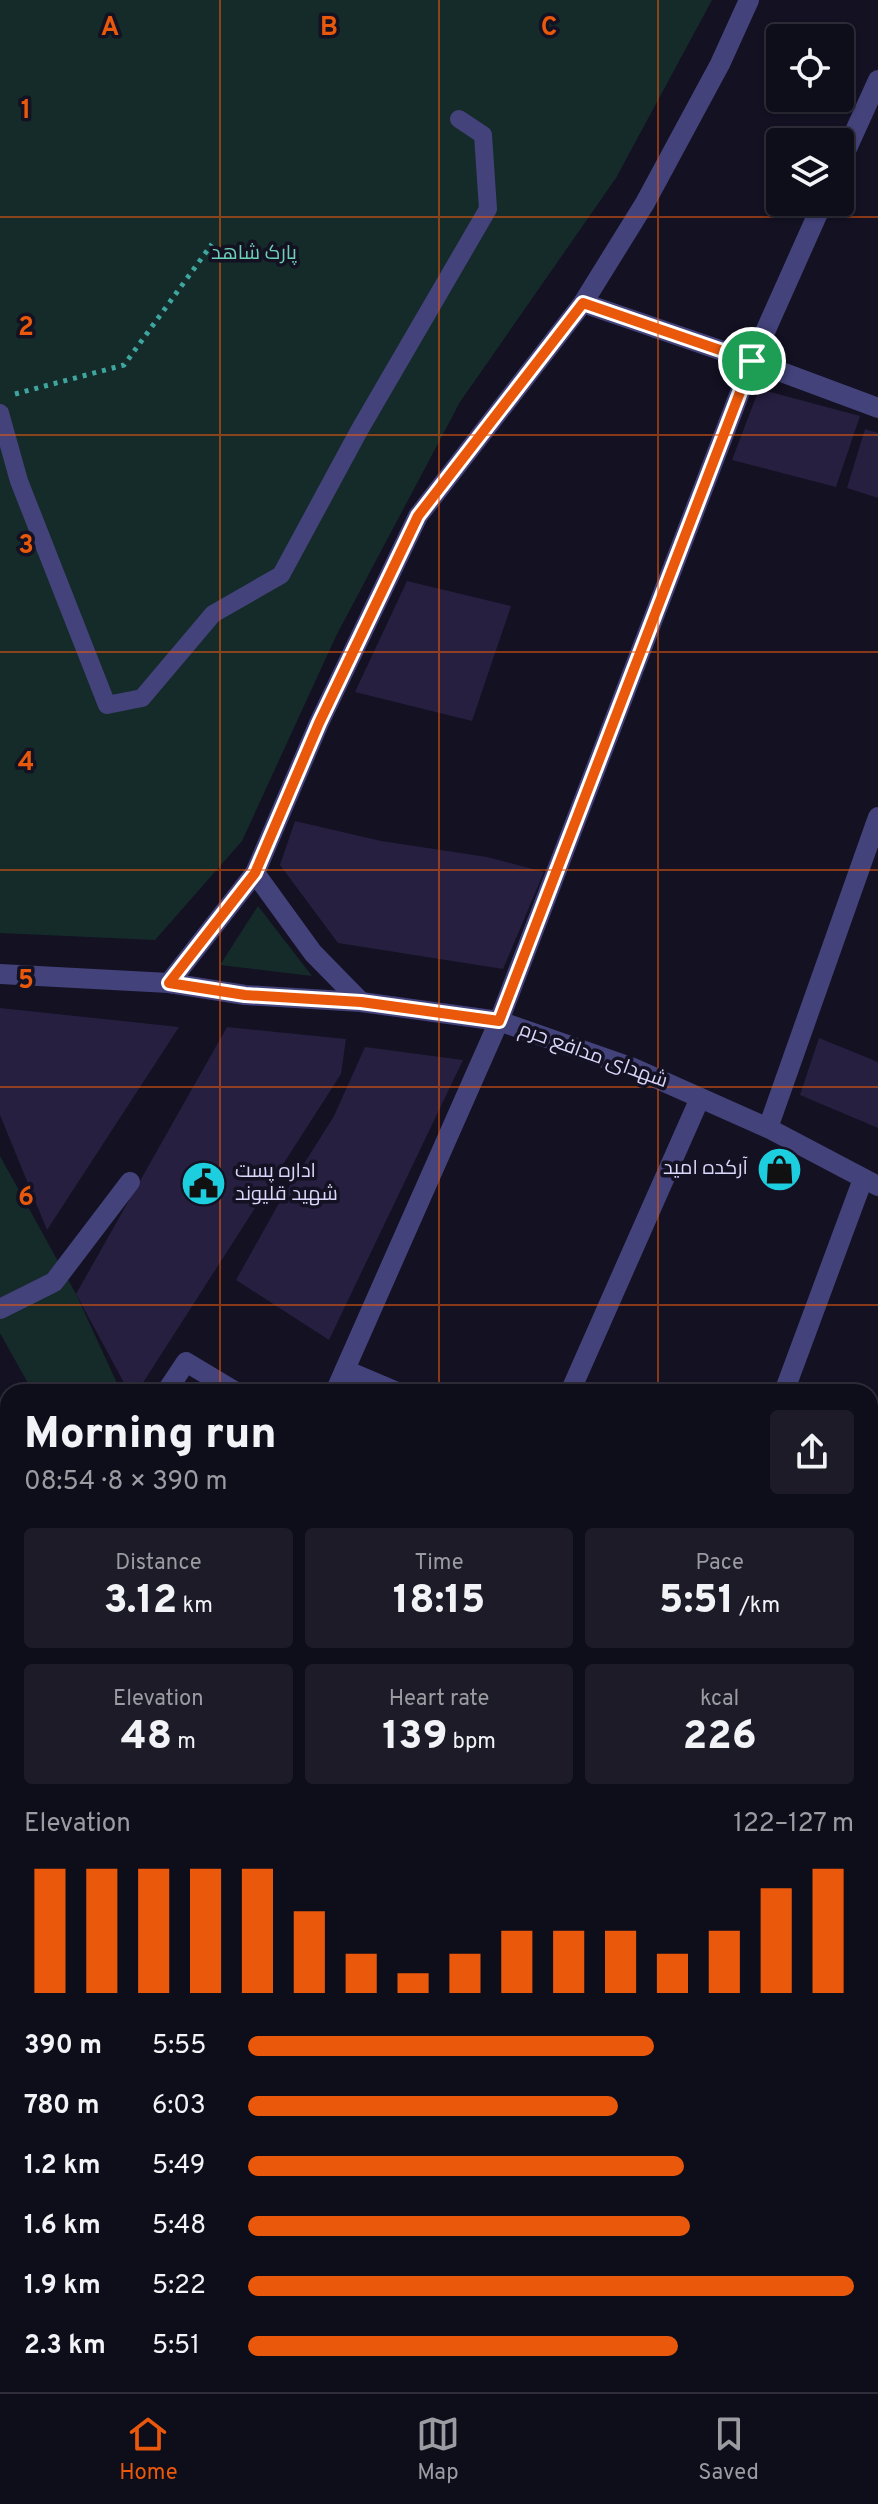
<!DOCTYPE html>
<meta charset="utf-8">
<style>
body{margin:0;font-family:Overpass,Cairo,sans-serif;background:#1c1b27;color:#f1f3f6;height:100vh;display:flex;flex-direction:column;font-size:30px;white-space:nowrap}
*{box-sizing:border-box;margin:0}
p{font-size:26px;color:#9b9ca2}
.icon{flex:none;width:44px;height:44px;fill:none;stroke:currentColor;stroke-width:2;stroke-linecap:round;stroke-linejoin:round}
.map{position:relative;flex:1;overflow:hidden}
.drawer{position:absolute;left:0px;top:1384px;width:878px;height:1008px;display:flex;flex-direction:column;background:#0e0d1a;border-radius:24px 24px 0 0;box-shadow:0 2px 6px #0004,0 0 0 2px #2e2d39}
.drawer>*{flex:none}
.tools{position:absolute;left:766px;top:24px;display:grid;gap:16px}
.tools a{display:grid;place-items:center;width:88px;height:88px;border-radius:8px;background:#0e0d1a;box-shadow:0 2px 6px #0004,0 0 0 2px #2e2d39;font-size:40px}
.pin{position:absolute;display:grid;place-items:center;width:68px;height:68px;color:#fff;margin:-34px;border:4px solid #fff;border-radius:50%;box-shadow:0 2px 8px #0007}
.round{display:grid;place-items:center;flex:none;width:84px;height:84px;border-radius:8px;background:#1c1b27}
.headline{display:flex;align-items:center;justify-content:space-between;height:136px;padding:0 24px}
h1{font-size:44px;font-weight:800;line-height:60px}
.stats{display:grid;grid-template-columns:repeat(3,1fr);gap:12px;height:136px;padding:8px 24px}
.stats div{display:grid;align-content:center;border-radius:8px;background:#1c1b27;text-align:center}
.stats b{font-size:40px;font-weight:800}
.stats small{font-size:22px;font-weight:400}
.stats p{font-size:22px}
.chart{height:224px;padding:16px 24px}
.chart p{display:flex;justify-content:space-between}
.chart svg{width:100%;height:144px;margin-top:8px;stroke:#ea580c;stroke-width:6}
ul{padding:0 24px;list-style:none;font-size:26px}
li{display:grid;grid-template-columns:128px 96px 1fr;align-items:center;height:60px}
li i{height:20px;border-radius:10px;background:#ea580c}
.menu{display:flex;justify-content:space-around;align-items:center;height:112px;border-top:2px solid #2e2d39;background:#0e0d1a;font-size:22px;color:#9b9ca2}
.menu a{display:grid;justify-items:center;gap:4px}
.menu .active{color:#ea580c}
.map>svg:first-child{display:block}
</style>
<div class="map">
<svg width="878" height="2392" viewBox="0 0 878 2392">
<rect width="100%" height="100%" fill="#131122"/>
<g fill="#152b2a">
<polygon points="0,0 712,0 616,178 460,402 336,636 242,841 155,940 0,933"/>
<polygon points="258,906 312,976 220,965"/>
<polygon points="0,1156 76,1294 121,1392 33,1392 0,1333"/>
<polygon points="649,2384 741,2384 746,2392 654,2392"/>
</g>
<g fill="#261f40">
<polygon points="759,389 860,416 836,487 732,460"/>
<polygon points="865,429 878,433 878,498 847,488"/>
<polygon points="407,581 511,606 472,721 355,692"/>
<polygon points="295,821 381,841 487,857 544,872 503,969 338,943 280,865"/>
<polygon points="0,1008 179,1027 47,1230 0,1115"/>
<polygon points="227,1027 346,1039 341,1074 137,1392 129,1392 76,1294"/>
<polygon points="819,1038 878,1062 878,1128 800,1095"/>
<polygon points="365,1047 463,1060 329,1340 236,1280 278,1205 334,1116"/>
<polygon points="8,1808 8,1918 0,1923 0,1814"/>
<polygon points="0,1988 8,2000 8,2096 0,2101"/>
<polygon points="878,2220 878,2319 870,2317 870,2243"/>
<polygon points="870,2328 878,2330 878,2392 828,2392 807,2385 826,2384 825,2391 827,2384 870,2384"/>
<polygon points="108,2384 136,2384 172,2392 106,2392"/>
<polygon points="342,2384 474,2384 480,2392 348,2392"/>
<polygon points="755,2384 773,2384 798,2392 759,2392"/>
</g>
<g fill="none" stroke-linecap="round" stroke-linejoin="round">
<polyline stroke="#3ea69f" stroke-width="5" stroke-dasharray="4 6" stroke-linecap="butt" points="15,394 124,365 212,244"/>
<g stroke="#43427b" stroke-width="18">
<polyline points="0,413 19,481 107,705 142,698 213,614 281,575 360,429 488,209 483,135 459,119"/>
<polyline points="0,2209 8,2211"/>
</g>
<g stroke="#43427b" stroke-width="20">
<polyline points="840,164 878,80"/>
<polyline points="583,303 752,361 878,408"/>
<polyline points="768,1128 878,817"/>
<polyline points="0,1309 54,1282 130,1182"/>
<polyline points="345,1370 397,1392"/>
<polyline points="166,1392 186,1362 236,1392"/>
<polyline points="335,1392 499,1021 752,361 823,202"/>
<polyline points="570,1392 700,1098"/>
<polyline points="784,1392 863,1179"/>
<polyline points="870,1554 878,1556"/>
<polyline points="870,1793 878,1770"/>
<polyline points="870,2067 878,2068"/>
<polyline points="870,2208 878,2209"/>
<polyline points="217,2392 219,2384"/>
</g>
<g stroke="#43427b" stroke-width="20">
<polyline points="255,873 313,953 361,1002"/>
<polyline points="0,974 169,983 245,995 361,1002 499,1021 633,1068 768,1128 878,1186"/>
<polyline points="169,983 255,873 319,723 418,516 583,303 645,203 720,64 749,0"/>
</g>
<g stroke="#ba6cec" stroke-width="20">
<polyline points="0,1417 8,1433"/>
<polyline points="0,1541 8,1554"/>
<polyline points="534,2384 539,2392"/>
<polyline points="599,2384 604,2392"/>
</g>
</g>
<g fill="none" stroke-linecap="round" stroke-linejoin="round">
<defs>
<polygon id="route" points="583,303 752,361 499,1021 361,1002 245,995 169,983 255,873 319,723 418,516"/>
</defs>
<use href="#route" stroke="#fff" stroke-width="16"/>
<use href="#route" stroke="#ea580c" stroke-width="10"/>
</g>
<path fill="none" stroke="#e8590c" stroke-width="2" stroke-opacity="0.55" d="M220 0V1392M439 0V1392M658 0V1392M0 217H878M0 435H878M0 652H878M0 870H878M0 1087H878M0 1305H878M0 1522H8M870 1522H878M0 1740H8M870 1740H878M0 1957H8M870 1957H878M0 2175H8M870 2175H878M220 2384V2392M439 2384V2392M658 2384V2392"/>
<defs>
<symbol id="shop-disc" viewBox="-11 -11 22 22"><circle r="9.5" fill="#1dcedf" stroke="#131122"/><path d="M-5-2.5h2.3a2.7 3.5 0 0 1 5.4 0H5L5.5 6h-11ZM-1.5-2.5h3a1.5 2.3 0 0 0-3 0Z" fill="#111"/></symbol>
<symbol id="civic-disc" viewBox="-11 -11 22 22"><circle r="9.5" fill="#1dcedf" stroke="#131122"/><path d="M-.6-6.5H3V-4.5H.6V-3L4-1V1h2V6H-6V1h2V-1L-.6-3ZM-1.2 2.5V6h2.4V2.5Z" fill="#111"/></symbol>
</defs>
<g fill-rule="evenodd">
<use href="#shop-disc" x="754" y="1144" width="51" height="51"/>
<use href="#civic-disc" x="178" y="1158" width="51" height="51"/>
</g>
<g text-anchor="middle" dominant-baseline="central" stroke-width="7" stroke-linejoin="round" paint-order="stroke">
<g font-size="20" fill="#6cd0b6" stroke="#131122">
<text x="254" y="254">پارک شاهد</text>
</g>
<g font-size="20" fill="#dad7fa" stroke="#131122">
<text transform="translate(593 1056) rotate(20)">شهدای مدافع حرم</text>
</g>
<g font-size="20" fill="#dad7fa" stroke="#131122" text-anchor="end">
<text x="748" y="1169">آرکده امید</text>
<text x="235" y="1172" text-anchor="start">اداره پست<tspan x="235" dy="23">شهید قلیوند</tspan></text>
</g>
</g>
<g font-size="26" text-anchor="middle" font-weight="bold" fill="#e8590c" stroke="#131122" stroke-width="7" stroke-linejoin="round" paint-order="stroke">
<text x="110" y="35">A</text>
<text x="329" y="35">B</text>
<text x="549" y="35">C</text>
<text x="26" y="118">1</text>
<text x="26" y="335">2</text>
<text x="26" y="553">3</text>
<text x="26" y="770">4</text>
<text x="26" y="988">5</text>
<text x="26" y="1205">6</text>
</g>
</svg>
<div class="tools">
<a><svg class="icon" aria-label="locate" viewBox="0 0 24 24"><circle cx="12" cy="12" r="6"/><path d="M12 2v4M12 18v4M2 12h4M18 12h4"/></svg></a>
<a><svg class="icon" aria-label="layers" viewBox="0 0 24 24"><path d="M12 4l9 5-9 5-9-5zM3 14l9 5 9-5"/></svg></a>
</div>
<div class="pin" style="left:752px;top:361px;background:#1e9e55"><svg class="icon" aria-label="arrive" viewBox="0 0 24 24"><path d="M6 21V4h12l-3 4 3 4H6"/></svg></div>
<section class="drawer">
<div class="headline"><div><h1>Morning run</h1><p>08:54 · 8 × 390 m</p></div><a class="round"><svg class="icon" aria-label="share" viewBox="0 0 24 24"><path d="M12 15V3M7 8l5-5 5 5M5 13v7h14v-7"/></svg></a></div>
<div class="stats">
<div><p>Distance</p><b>3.12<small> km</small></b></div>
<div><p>Time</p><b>18:15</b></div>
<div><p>Pace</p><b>5:51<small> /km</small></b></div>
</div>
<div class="stats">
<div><p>Elevation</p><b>48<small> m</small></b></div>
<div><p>Heart rate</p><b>139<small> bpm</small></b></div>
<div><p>kcal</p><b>226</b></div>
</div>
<div class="chart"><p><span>Elevation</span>122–127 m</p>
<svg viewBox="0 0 160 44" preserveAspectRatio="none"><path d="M5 44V6M15 44V6M25 44V6M35 44V6M45 44V6M55 44V19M65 44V32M75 44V38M85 44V32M95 44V25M105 44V25M115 44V25M125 44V32M135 44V25M145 44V12M155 44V6"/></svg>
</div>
<ul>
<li><b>390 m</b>5:55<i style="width:67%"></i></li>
<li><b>780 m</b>6:03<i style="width:61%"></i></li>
<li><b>1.2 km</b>5:49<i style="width:72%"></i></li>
<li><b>1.6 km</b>5:48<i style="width:73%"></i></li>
<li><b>1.9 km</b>5:22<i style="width:100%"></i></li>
<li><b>2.3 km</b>5:51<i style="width:71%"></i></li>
</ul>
</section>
</div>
<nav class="menu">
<a class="active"><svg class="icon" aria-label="home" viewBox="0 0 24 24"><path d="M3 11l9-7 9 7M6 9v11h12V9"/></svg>Home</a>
<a><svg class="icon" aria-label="map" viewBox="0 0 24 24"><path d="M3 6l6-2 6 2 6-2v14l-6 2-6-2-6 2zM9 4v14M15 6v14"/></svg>Map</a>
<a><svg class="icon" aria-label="saved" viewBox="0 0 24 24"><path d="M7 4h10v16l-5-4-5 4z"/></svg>Saved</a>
</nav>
